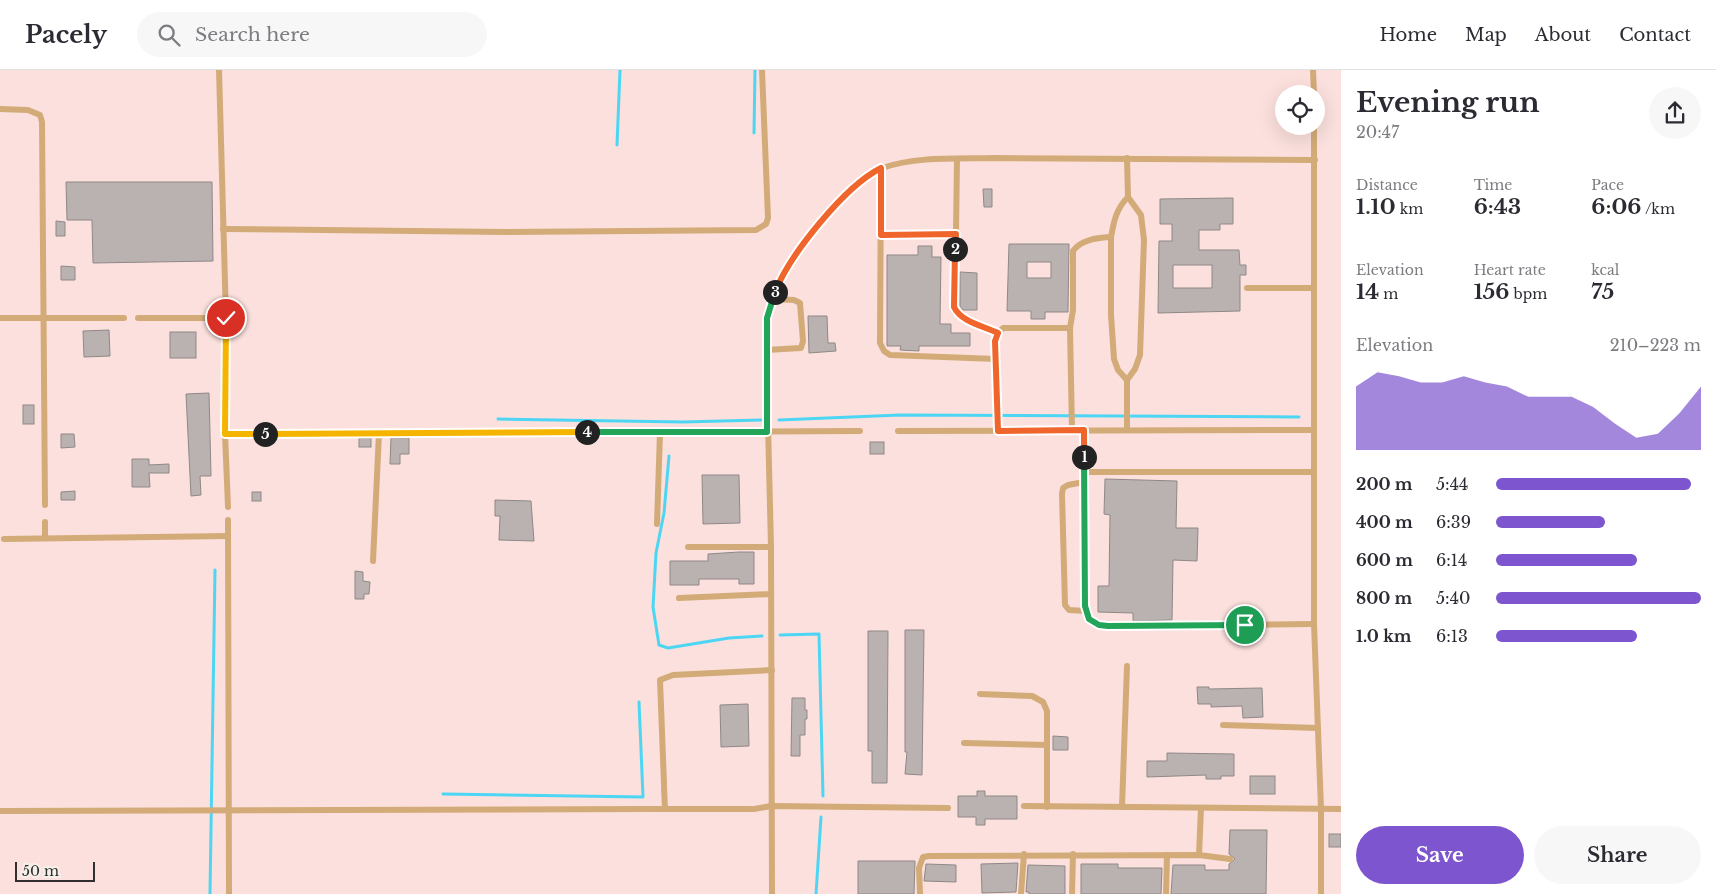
<!DOCTYPE html>
<meta charset="utf-8">
<style>
body{margin:0;font-family:"Libre Baskerville",serif;background:#f7f7f7;color:#2b2b33;height:100vh;display:flex;flex-direction:column;font-size:19px;white-space:nowrap}
*{box-sizing:border-box;margin:0}
p{font-size:16px;color:#7c7c81}
.icon{flex:none;width:28px;height:28px;fill:none;stroke:currentColor;stroke-width:2;stroke-linecap:round;stroke-linejoin:round}
.map{position:relative;flex:1;overflow:hidden}
.side{display:flex;flex-direction:column;background:#fff;width:375px}
.side>*{flex:none}
.tools{position:absolute;left:1275px;top:15px;display:grid;gap:10px}
.tools a{display:grid;place-items:center;width:50px;height:50px;border-radius:50%;background:#fff;box-shadow:0 5px 20px #0002;font-size:25px}
.scale{position:absolute;left:15px;bottom:12px;width:80px;box-sizing:border-box;padding-left:5px;border:2px solid #32302e;border-top:0;font-size:14px;line-height:18px;white-space:nowrap;color:#32302e;-webkit-text-stroke:4px #f6f0eb;paint-order:stroke}
.pin{position:absolute;display:grid;place-items:center;width:42px;height:42px;color:#fff;margin:-21px;border:2px solid #fff;border-radius:50%;box-shadow:0 1px 5px #0007}
.km{position:absolute;width:25px;height:25px;margin:-12px;border-radius:50%;background:#222;color:#fff;font-size:14px;line-height:25px;text-align:center}
.round{display:grid;place-items:center;flex:none;width:52px;height:52px;border-radius:26px;background:#f7f7f7}
.head{display:flex;align-items:center;justify-content:space-between;height:85px;padding:0 15px}
h1{font-size:28px;font-weight:700;line-height:38px}
.figures{display:grid;grid-template-columns:repeat(3,1fr);gap:8px;height:85px;padding:5px 15px}
.figures div{display:grid;align-content:center}
.figures b{font-size:21px;font-weight:700}
.figures small{font-size:14px;font-weight:400}
.figures p{font-size:14px}
.chart{height:140px;padding:10px 15px}
.chart p{display:flex;justify-content:space-between}
.chart svg{width:100%;height:90px;margin-top:5px;fill:#7d55ce;opacity:.7}
.button{display:flex;gap:10px;margin-top:auto;padding:10px 15px}
.button a{flex:1;height:58px;border-radius:30px;background:#7d55ce;color:#fff;font-size:20px;font-weight:700;line-height:58px;text-align:center}
.button a+a{background:#f7f7f7;color:#2b2b33}
ul{padding:0 15px;list-style:none;font-size:16px}
li{display:grid;grid-template-columns:80px 60px 1fr;align-items:center;height:38px}
li i{height:12px;border-radius:6px;background:#7d55ce}
header{display:flex;align-items:center;gap:30px;box-sizing:border-box;height:70px;padding:0 25px;background:#fff;border-bottom:1px solid #e1e1e2}
header strong{font-size:24px}
nav{display:flex;gap:28px;margin-inline-start:auto;font-size:18px}
.search{width:350px;height:45px;background:#f7f7f7;display:flex;align-items:center;gap:12px;box-sizing:border-box;padding:0 18px;border-radius:28px;color:#7c7c81;font-size:19px}
main{display:flex;flex:1;min-height:0}
.map>svg:first-child{display:block}
</style>
<header>
<strong>Pacely</strong>
<div class="search"><svg class="icon" aria-label="search" viewBox="0 0 24 24"><circle cx="10" cy="10" r="6"/><path d="M15 15l6 6"/></svg>Search here</div>
<nav><a>Home</a><a>Map</a><a>About</a><a>Contact</a></nav>
</header>
<main>
<div class="map">
<svg width="1341" height="824" viewBox="0 0 1341 824">
<rect width="100%" height="100%" fill="#f6f0eb"/>
<path fill="#fbe0dd" fill-rule="evenodd" d="M0 0H1341V824H0ZM1284 24H1316V56H1284Z"/>
<g fill="none" stroke-linecap="round" stroke-linejoin="round">
<g stroke="#4dd6f3" stroke-width="3">
<polyline points="754,63 755,0"/>
<polyline points="617,75 620,0"/>
<polyline points="498,349 683,352 761,350"/>
<polyline points="779,350 900,345 1299,347"/>
<polyline points="669,386 664,443 656,483 653,537 659,575 668,578 729,568 762,566"/>
<polyline points="780,565 819,564 823,726"/>
<polyline points="443,724 643,727 639,632"/>
<polyline points="210,824 215,500"/>
<polyline points="816,824 821,747"/>
</g>
</g>
<g fill="#bab2b1" stroke="#8f8887" fill-rule="evenodd">
<polygon points="66,112 212,112 213,191 93,193 92,150 67,150"/>
<polygon points="983,119 992,119 992,137 984,137"/>
<path d="M1233 128V154H1220V160H1199V180H1239L1240 195H1246V205H1240V241L1158 243 1159 171H1172V154H1160V129ZM1173 195H1212V218H1173Z"/>
<polygon points="56,151 65,152 65,166 56,166"/>
<path d="M1009 174H1069L1068 242H1045V249H1031V241H1007ZM1027 192H1051V208H1027Z"/>
<polygon points="918,176 932,176 932,187 941,187 940,254 951,254 951,263 970,263 970,276 919,276 919,281 900,280 901,276 887,276 887,185 918,185"/>
<polygon points="61,196 75,197 75,210 61,210"/>
<polygon points="960,202 977,203 977,240 963,240 960,236"/>
<polygon points="808,246 827,246 828,273 835,273 836,281 809,283"/>
<polygon points="109,260 110,286 84,287 83,261"/>
<rect x="170" y="262" width="26" height="26"/>
<polygon points="209,323 211,406 200,406 201,425 191,426 186,324"/>
<rect x="23" y="335" width="11" height="19"/>
<polygon points="61,364 74,364 75,377 61,378"/>
<rect x="359" y="368" width="12" height="9"/>
<polygon points="391,368 409,368 409,384 400,384 400,394 390,394"/>
<rect x="870" y="372" width="14" height="12"/>
<polygon points="132,389 149,389 149,395 169,394 169,403 149,403 150,417 132,417"/>
<polygon points="702,405 739,405 740,453 703,454"/>
<polygon points="1105,409 1177,411 1176,458 1198,458 1197,491 1173,490 1172,550 1133,551 1133,543 1098,542 1098,516 1109,516 1110,445 1104,444"/>
<polygon points="75,421 75,430 61,430 61,422"/>
<rect x="252" y="422" width="9" height="9"/>
<polygon points="495,430 531,431 534,471 499,470 500,446 495,446"/>
<polygon points="739,482 754,482 754,514 739,514 739,509 699,509 699,515 670,515 670,491 708,491 708,484"/>
<polygon points="355,501 363,502 363,511 370,512 369,524 364,524 364,529 355,529"/>
<polygon points="905,560 924,560 922,705 905,704 907,682 905,682"/>
<polygon points="868,561 888,561 887,713 872,713 872,681 868,681"/>
<polygon points="1197,617 1209,617 1209,619 1262,618 1263,647 1243,648 1242,636 1211,637 1211,634 1198,634"/>
<polygon points="792,628 805,628 805,640 807,640 807,649 805,649 805,665 800,665 800,686 791,686"/>
<polygon points="748,634 749,676 721,677 720,635"/>
<polygon points="1053,666 1068,667 1068,680 1053,680"/>
<polygon points="1167,683 1234,684 1234,706 1221,706 1221,709 1206,709 1206,705 1147,707 1147,691 1167,691"/>
<rect x="1250" y="706" width="25" height="18"/>
<polygon points="977,721 985,721 985,726 1017,726 1017,749 985,749 985,755 976,755 976,747 958,747 958,726 977,726"/>
<polygon points="1230,760 1267,760 1266,824 1171,824 1173,795 1205,795 1205,800 1229,800 1229,794 1235,789 1229,784"/>
<rect x="1329" y="764" width="12" height="13"/>
<polygon points="858,791 915,791 914,824 858,824"/>
<polygon points="1018,793 1016,822 982,823 981,794"/>
<polygon points="926,794 956,795 956,812 924,811"/>
<polygon points="1081,794 1118,794 1118,798 1162,798 1161,824 1081,824"/>
<polygon points="1028,795 1065,796 1065,824 1029,824 1029,822 1026,822"/>
</g>
<g fill="none" stroke-linecap="round" stroke-linejoin="round">
<g stroke="#d3ab78" stroke-width="6">
<polyline points="219,0 226,248 225,364 228,437"/>
<polyline points="1313,0 1314,24"/>
<polyline points="0,39 28,40 40,45 42,52 45,435"/>
<polyline points="1314,56 1314,554 1321,739 1321,824"/>
<polyline points="881,98 880,273 884,281 890,285 996,289"/>
<polyline points="223,159 506,162 756,160 766,154 768,148 762,0"/>
<path d="M956 163 954 237C961 252 983 256 998 263"/>
<polyline points="881,165 956,163 957,89"/>
<polyline points="1111,167 1111,245 1114,289 1118,300 1127,310 1127,360"/>
<polyline points="1247,218 1314,218"/>
<polyline points="0,248 124,248"/>
<polyline points="138,248 226,248"/>
<path d="M1070 258 1073 240V181C1081 169 1098 168 1111 167 1114 151 1116 139 1128 127L1127 88"/>
<polyline points="766,280 801,278 803,271 800,233 794,230 772,229"/>
<polyline points="1127,310 1135,299 1140,285 1144,170 1141,145 1128,127"/>
<path d="M1084 360 1085 536C1087 551 1094 555 1109 556L1314 554"/>
<polyline points="898,361 1313,360"/>
<polyline points="998,361 995,271 998,263 1003,258 1070,258 1072,360"/>
<polyline points="225,364 860,361"/>
<polyline points="1084,402 1314,402"/>
<polyline points="1084,412 1068,415 1063,418 1062,424 1065,535 1069,540 1086,541"/>
<polyline points="228,450 229,824"/>
<polyline points="657,454 660,362"/>
<polyline points="45,467 45,452"/>
<polyline points="4,469 228,466"/>
<polyline points="688,477 771,477"/>
<polyline points="373,491 379,363"/>
<polyline points="679,528 771,524"/>
<polyline points="980,624 1032,626 1043,632 1047,641 1047,737"/>
<polyline points="1223,655 1318,658"/>
<polyline points="964,673 1047,675"/>
<polyline points="664,714 660,610 673,605 772,600"/>
<polyline points="664,717 665,739"/>
<polyline points="1024,736 1341,739"/>
<polyline points="1122,737 1127,596"/>
<polyline points="649,739 751,739"/>
<polyline points="754,739 771,736 948,738"/>
<polyline points="0,741 646,739"/>
<polyline points="1199,785 1201,738"/>
<path d="M772 824 771 477 766 271C767 257 768 243 772 230 783 195 848 110 882 98 917 86 958 89 995 88L1315 90"/>
<polyline points="920,824 919,798 923,787 929,786 1199,785 1230,789"/>
<polyline points="1021,824 1024,784"/>
<polyline points="1072,824 1073,784"/>
<polyline points="1166,824 1167,785"/>
</g>
</g>
<g fill="none" stroke-linecap="round" stroke-linejoin="round">
<defs>
<polyline id="split-1" points="1084,387 1085,536 1089,549 1099,555 1108,556 1245,555"/>
<path id="split-2" d="M955 179 954 237C961 252 983 256 998 263L995 271 998 361 1084 360V387"/>
<path id="split-3" d="M775 222C790 184 845 116 881 98V165L956 164 955 179"/>
<polyline id="split-4" points="587,362 767,362 767,248 775,222"/>
<polyline id="split-5" points="265,364 587,362"/>
<polyline id="split-6" points="226,248 225,364 265,364"/>
</defs>
<use href="#split-1" stroke="#fff" stroke-width="10"/>
<use href="#split-2" stroke="#fff" stroke-width="10"/>
<use href="#split-3" stroke="#fff" stroke-width="10"/>
<use href="#split-4" stroke="#fff" stroke-width="10"/>
<use href="#split-5" stroke="#fff" stroke-width="10"/>
<use href="#split-6" stroke="#fff" stroke-width="10"/>
<use href="#split-1" stroke="#22a559" stroke-width="6"/>
<use href="#split-2" stroke="#f0652b" stroke-width="6"/>
<use href="#split-3" stroke="#f0652b" stroke-width="6"/>
<use href="#split-4" stroke="#22a559" stroke-width="6"/>
<use href="#split-5" stroke="#f5b400" stroke-width="6"/>
<use href="#split-6" stroke="#f5b400" stroke-width="6"/>
</g>
</svg>
<div class="tools">
<a><svg class="icon" aria-label="locate" viewBox="0 0 24 24"><circle cx="12" cy="12" r="6"/><path d="M12 2v4M12 18v4M2 12h4M18 12h4"/></svg></a>
</div>
<div class="scale">50 m</div>
<div class="pin" style="left:1245px;top:555px;background:#1e9e55"><svg class="icon" aria-label="arrive" viewBox="0 0 24 24"><path d="M6 21V4h12l-3 4 3 4H6"/></svg></div>
<div class="pin" style="left:226px;top:248px;background:#d93025"><svg class="icon" aria-label="check" viewBox="0 0 24 24"><path d="M5 12l5 5 9-10"/></svg></div>
<b class="km" style="left:1084px;top:387px">1</b>
<b class="km" style="left:955px;top:179px">2</b>
<b class="km" style="left:775px;top:222px">3</b>
<b class="km" style="left:587px;top:362px">4</b>
<b class="km" style="left:265px;top:364px">5</b>
</div>
<section class="side">
<div class="head"><div><h1>Evening run</h1><p>20:47</p></div><a class="round"><svg class="icon" aria-label="share" viewBox="0 0 24 24"><path d="M12 15V3M7 8l5-5 5 5M5 13v7h14v-7"/></svg></a></div>
<div class="figures">
<div><p>Distance</p><b>1.10<small> km</small></b></div>
<div><p>Time</p><b>6:43</b></div>
<div><p>Pace</p><b>6:06<small> /km</small></b></div>
</div>
<div class="figures">
<div><p>Elevation</p><b>14<small> m</small></b></div>
<div><p>Heart rate</p><b>156<small> bpm</small></b></div>
<div><p>kcal</p><b>75</b></div>
</div>
<div class="chart"><p><span>Elevation</span>210–223 m</p>
<svg viewBox="0 0 160 44" preserveAspectRatio="none"><path d="M0 44V13L10 6L20 8L30 11L40 11L50 8L60 11L70 13L80 18L90 18L100 18L110 23L120 31L130 38L140 36L150 26L160 13V44z"/></svg>
</div>
<ul>
<li><b>200 m</b>5:44<i style="width:95%"></i></li>
<li><b>400 m</b>6:39<i style="width:53%"></i></li>
<li><b>600 m</b>6:14<i style="width:69%"></i></li>
<li><b>800 m</b>5:40<i style="width:100%"></i></li>
<li><b>1.0 km</b>6:13<i style="width:69%"></i></li>
</ul>
<div class="button"><a>Save</a><a>Share</a></div>
</section>
</main>
